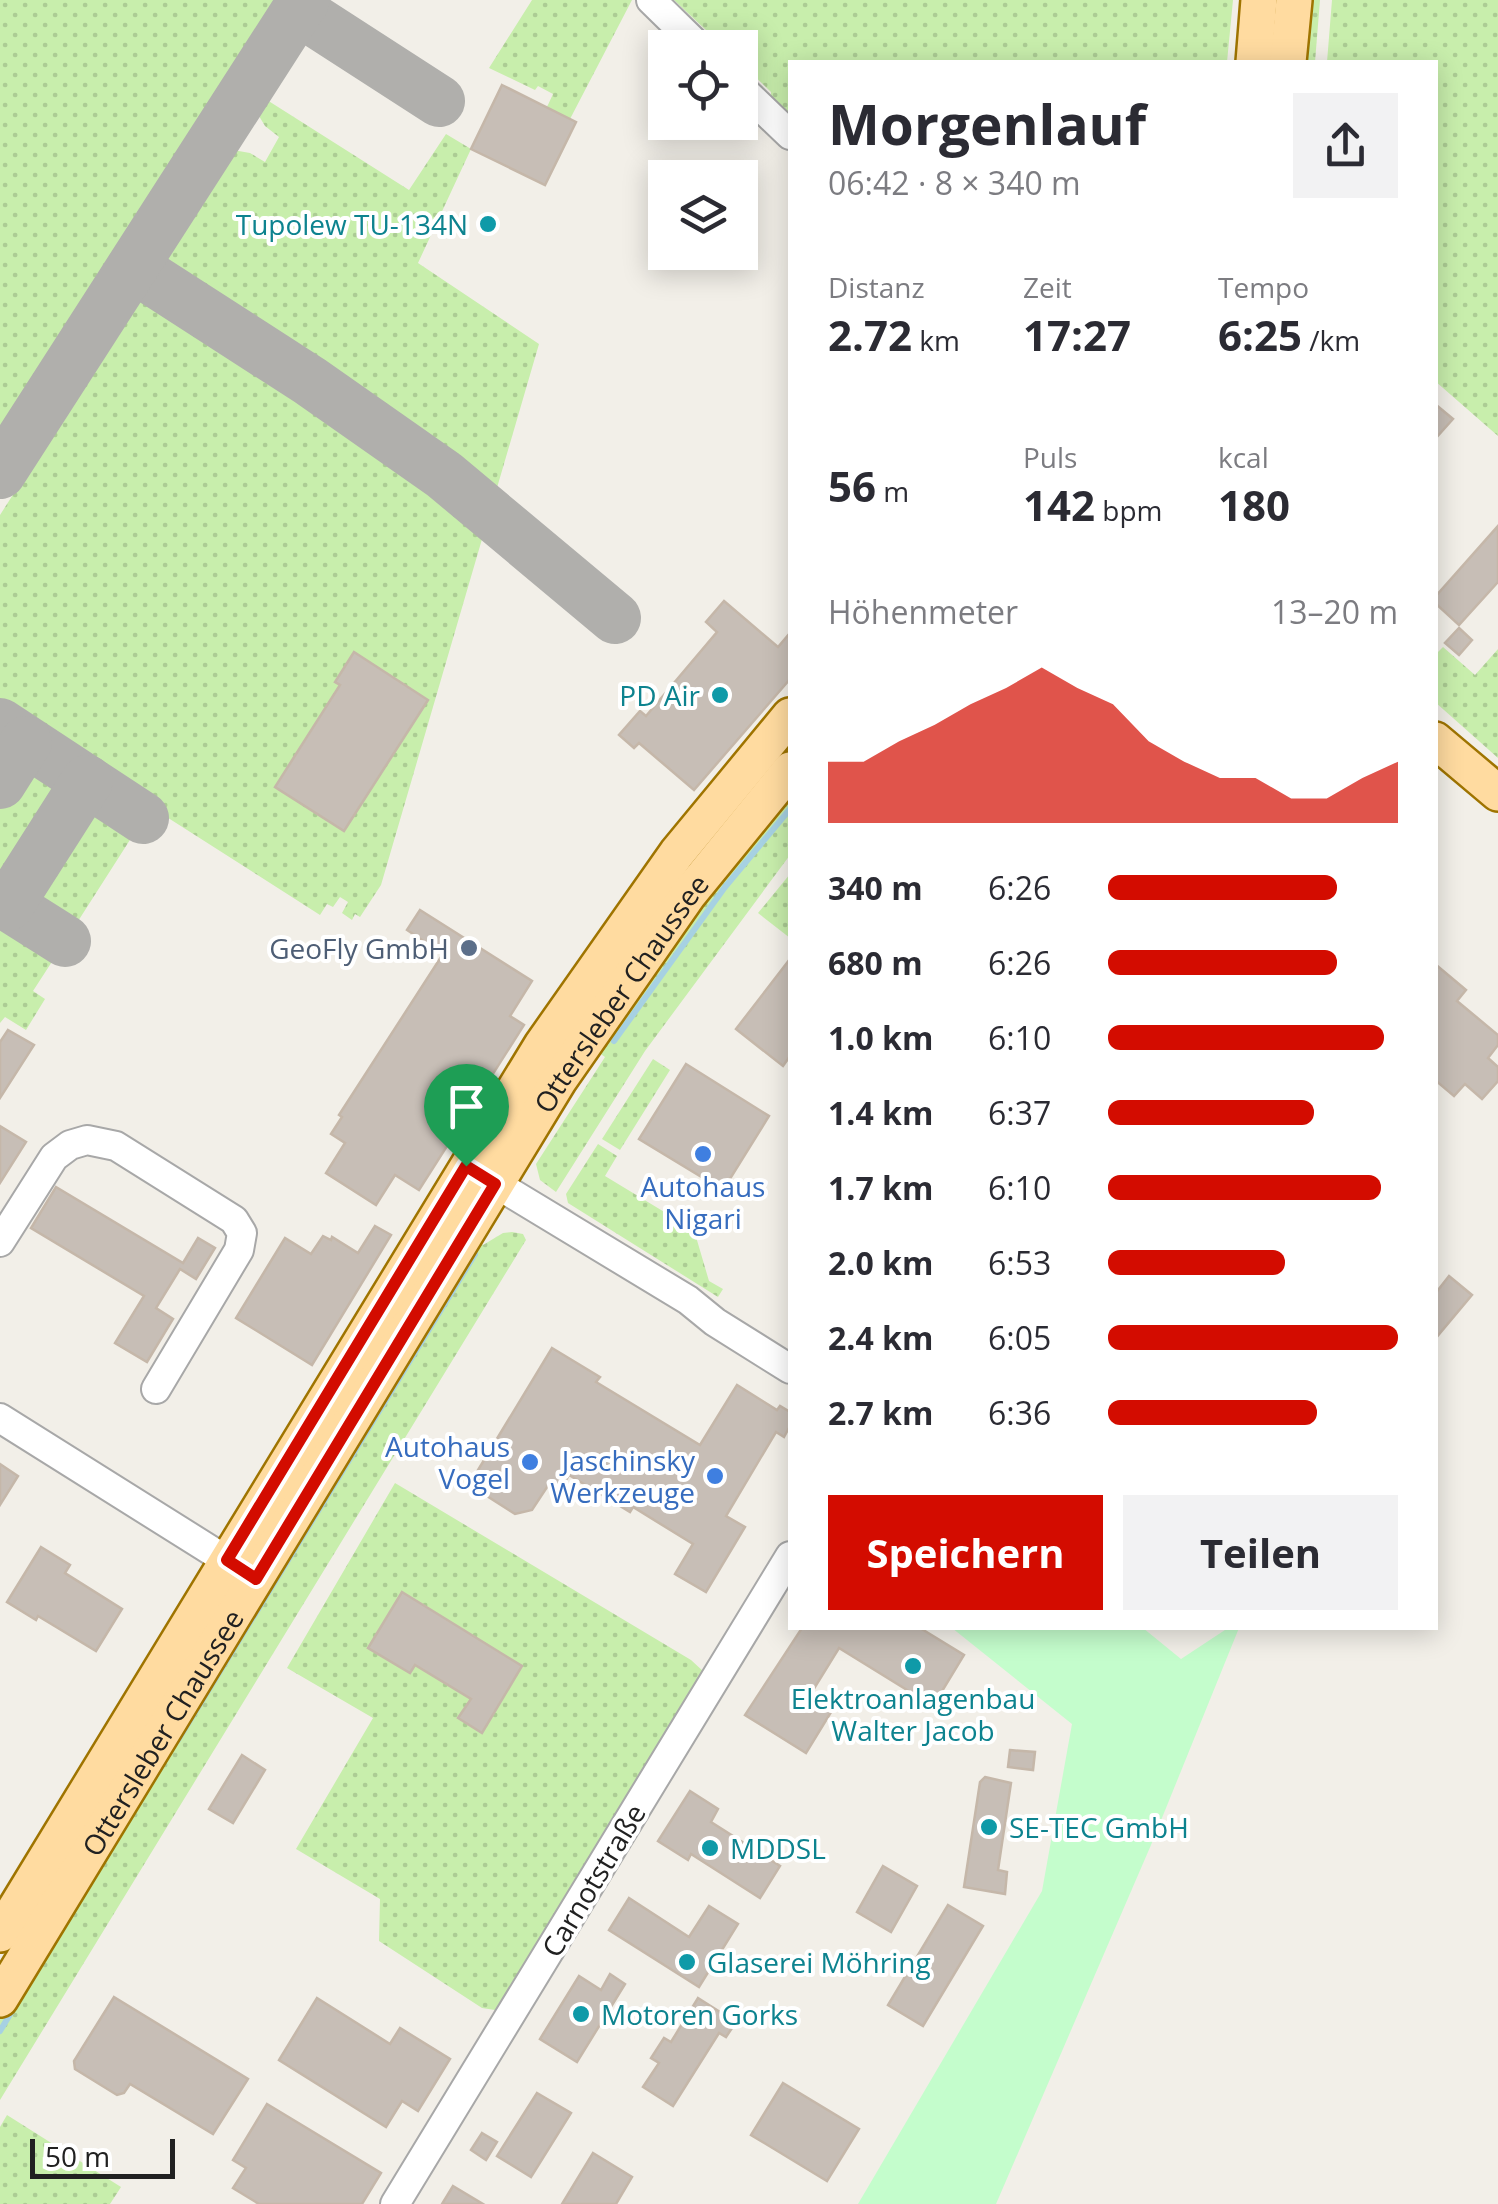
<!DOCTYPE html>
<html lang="de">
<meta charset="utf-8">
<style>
body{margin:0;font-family:"Open Sans",sans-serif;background:#f2f2f3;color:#2b2b33;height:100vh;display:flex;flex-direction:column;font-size:38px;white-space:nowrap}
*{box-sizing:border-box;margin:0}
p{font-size:32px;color:#7c7c81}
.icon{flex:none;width:55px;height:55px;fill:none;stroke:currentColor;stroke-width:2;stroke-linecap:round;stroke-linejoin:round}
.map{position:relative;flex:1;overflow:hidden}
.drawer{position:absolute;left:788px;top:60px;width:650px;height:1570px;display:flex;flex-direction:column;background:#fff;border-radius:0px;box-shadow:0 5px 25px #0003}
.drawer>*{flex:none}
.buttons{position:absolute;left:648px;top:30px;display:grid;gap:20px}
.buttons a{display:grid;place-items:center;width:110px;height:110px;border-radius:0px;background:#fff;box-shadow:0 5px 25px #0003;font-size:50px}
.scale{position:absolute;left:30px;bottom:25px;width:145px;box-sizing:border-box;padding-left:10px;border:5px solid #212121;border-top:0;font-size:28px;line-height:35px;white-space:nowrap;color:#212121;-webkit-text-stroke:8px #fff;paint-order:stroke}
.pin{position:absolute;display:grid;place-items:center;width:85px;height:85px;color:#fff;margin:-102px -42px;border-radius:50% 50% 50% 0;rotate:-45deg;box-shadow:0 0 10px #0007}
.pin .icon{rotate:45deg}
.round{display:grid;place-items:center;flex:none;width:105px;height:105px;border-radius:0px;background:#f2f2f3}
.headline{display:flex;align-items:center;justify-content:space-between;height:170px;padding:0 40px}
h1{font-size:55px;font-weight:700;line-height:75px}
.figures{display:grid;grid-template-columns:repeat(3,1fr);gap:15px;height:170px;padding:10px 40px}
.figures div{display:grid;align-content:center}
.figures b{font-size:42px;font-weight:700}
.figures small{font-size:28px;font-weight:400}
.figures p{font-size:28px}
.chart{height:280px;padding:20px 40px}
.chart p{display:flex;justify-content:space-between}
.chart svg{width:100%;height:180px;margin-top:10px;fill:#d30c00;opacity:.7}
.primary-button{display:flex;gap:20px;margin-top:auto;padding:20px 40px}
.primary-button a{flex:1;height:115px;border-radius:0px;background:#d30c00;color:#fff;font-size:40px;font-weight:700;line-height:115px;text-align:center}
.primary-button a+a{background:#f2f2f3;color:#2b2b33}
ul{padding:0 40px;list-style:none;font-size:32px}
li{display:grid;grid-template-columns:160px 120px 1fr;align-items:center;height:75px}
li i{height:25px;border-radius:12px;background:#d30c00}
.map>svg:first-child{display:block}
</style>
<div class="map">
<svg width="1498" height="2204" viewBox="0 0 1498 2204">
<defs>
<pattern id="grass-dots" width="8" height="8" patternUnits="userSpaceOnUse" patternTransform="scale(2.5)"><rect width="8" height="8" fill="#c8eeac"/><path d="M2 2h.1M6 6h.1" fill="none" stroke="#accc94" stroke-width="1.8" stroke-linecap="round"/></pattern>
</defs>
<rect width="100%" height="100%" fill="#f2efe8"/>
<g fill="url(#grass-dots)">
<polygon points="0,0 278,0 0,431"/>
<polygon points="532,0 632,0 570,119 547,107 553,94 538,86 535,90 489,68"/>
<polygon points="674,0 1233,0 1227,62 790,62 790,113 781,112 771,103 771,92 740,62 740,48 724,47"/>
<polygon points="1304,0 1320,0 1315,62 1298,62"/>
<polygon points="1332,0 1498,0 1498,436 1435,381 1435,62 1327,62"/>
<polygon points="267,100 409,190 446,134 471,149 418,263 539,344 381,885 360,917 355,914 352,920 342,913 348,902 340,897 333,907 327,904 320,915 151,807 73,929 0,881 0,515 233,150 250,153 265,162 279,137 265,126 259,116"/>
<polygon points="1498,618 1498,758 1435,702 1435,655 1443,647 1475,675 1498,649"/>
<polygon points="790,785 790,855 645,1051 556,1192 540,1180 536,1164 605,1057 592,1048"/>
<polygon points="790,874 790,938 758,913"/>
<polygon points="0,918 57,954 33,991 45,999 26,1030 5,1017 0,1023"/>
<polygon points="653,1059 670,1070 620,1150 602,1139"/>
<polygon points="598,1144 617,1156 605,1176 694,1230 709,1281 723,1289 718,1297 568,1203 566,1194"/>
<polygon points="512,1232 523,1234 526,1240 0,2100 0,2019 473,1239 483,1245 503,1233"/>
<polygon points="395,1483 691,1660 704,1672 495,2010 482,2008 379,1941 380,1899 296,1849 373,1718 287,1668"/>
<polygon points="7,2115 121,2187 110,2204 0,2204 0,2127"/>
</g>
<polygon fill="#c4fdcc" points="952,1628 1143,1628 1181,1659 1228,1628 1239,1628 1151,1845 996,2204 858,2204 1042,1891 1072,1724"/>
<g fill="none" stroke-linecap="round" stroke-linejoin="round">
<g stroke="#a6d1e2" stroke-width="6">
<polyline points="614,1041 725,887 790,809"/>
<polyline points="178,1740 475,1254"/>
<polyline points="0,2031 15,2006"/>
</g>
<g stroke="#b0afac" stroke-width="52">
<polyline points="298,10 439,101"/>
<polyline points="133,267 310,381 444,475 615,618"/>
<polyline points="0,473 304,0"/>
<polyline points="0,724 143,818"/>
<polyline points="0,783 26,742"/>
<polyline points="0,900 65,941"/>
<polyline points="8,905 87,781"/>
</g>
</g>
<g fill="#c7beb6" stroke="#c5b7a9" stroke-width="2.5">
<polygon points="502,85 576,122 545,185 471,149"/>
<polygon points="1435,404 1453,419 1435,439"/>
<polygon points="1498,526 1498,582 1459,625 1435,603 1435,597"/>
<polygon points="724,601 778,647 790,633 790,679 694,790 639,743 634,748 619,735 640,711 646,716 717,632 706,622"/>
<polygon points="1459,628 1472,640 1459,655 1445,643"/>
<polygon points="354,652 428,700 344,831 275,787 340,685 335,682"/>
<polygon points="420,910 532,981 510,1016 524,1025 419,1190 395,1175 376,1205 326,1173 345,1143 331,1134 342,1117 339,1115 443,954 407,930"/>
<polygon points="790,959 790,1056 783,1066 736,1029"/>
<polygon points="1435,964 1466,990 1457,1001 1498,1035 1498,1045 1488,1058 1498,1067 1498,1081 1482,1099 1465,1084 1454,1096 1435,1080"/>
<polygon points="8,1030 34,1045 0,1098 0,1042"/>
<polygon points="686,1064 769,1116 723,1190 639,1139"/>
<polygon points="0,1126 26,1142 0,1183"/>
<polygon points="56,1187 183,1263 198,1238 215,1248 196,1279 180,1269 156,1308 173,1319 147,1362 115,1343 144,1296 31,1228"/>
<polygon points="375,1226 391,1235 312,1365 236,1318 285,1238 311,1254 323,1236 331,1240 332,1237 358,1253"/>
<polygon points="1449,1276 1472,1295 1435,1339 1435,1294"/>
<polygon points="552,1348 600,1377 596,1382 700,1445 737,1385 777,1410 780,1406 790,1412 790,1426 784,1437 776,1432 726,1516 745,1527 706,1592 675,1574 693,1544 633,1507 630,1512 569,1475 561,1488 551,1481 532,1510 515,1514 479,1491 475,1475"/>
<polygon points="0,1464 18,1476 0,1505"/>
<polygon points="41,1547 70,1565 65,1573 122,1609 96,1651 38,1616 36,1620 7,1602"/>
<polygon points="402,1592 522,1666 482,1733 458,1718 471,1699 415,1665 410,1673 368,1648"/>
<polygon points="802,1628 920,1628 964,1655 933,1706 839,1648 810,1695 833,1709 806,1753 745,1715"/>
<polygon points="1010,1750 1035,1752 1033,1770 1008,1767"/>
<polygon points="242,1755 265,1770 233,1823 209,1809"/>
<polygon points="985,1777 1011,1783 998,1870 1007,1872 1005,1894 964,1887 980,1782"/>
<polygon points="690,1791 718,1809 711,1822 780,1866 760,1898 691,1854 688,1860 658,1841"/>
<polygon points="883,1866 917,1886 891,1932 857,1912"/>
<polygon points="629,1898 689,1937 709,1906 738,1924 699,1987 609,1930"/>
<polygon points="948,1905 983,1926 923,2026 888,2005"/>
<polygon points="610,1974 625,1984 577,2062 540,2039 579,1976 601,1990"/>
<polygon points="114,1997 248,2079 213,2134 130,2084 124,2093 117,2095 75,2069 74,2061"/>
<polygon points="317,1998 390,2044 400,2028 450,2059 418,2111 402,2101 386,2127 279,2060"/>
<polygon points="698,1998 736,2022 726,2037 719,2033 673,2106 643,2087 659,2063 651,2058 664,2038 671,2042"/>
<polygon points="783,2083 859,2129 827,2181 751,2135"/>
<polygon points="537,2093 571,2113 531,2177 497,2156"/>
<polygon points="267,2104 381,2173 362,2204 259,2204 233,2188 246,2168 233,2160"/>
<polygon points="482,2133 497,2142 486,2160 471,2150"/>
<polygon points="593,2153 632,2177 616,2204 562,2204"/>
<polygon points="453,2186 483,2204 442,2204"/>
</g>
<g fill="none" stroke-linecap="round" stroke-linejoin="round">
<defs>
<g id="minor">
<polyline points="651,0 700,48"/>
<polyline points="740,87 790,135"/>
<polyline points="478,1173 688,1300 715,1322 790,1369"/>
<polyline points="0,1242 54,1157 70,1145 87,1140 116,1146 234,1220 242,1233 239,1250 156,1389"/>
<polyline points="0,1418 242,1570"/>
<polyline points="395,2204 790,1556"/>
</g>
<g id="major">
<polyline points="1254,62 1259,0"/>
<polyline points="1288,62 1294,0"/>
<polyline points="1435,740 1498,793"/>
<polyline points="0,1934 542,1045 677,853 790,716"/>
<path id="s1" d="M0 1999 559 1080 688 895 790 770"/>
</g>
</defs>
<use href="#minor" stroke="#a8a8a8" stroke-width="32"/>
<use href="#major" stroke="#9f7400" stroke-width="40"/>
<use href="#minor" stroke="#fff" stroke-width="28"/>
<use href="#major" stroke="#ffdba0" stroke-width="35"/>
</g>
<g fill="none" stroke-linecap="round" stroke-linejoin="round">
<defs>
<polygon id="route" points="466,1166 495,1184 256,1579 227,1560"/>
</defs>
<use href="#route" stroke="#fff" stroke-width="20"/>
<use href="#route" stroke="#d30c00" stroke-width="12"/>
</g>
<g fill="#0f9aa8" stroke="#fff" stroke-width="4">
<circle cx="488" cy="224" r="10"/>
<circle cx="720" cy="695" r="10"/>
<circle cx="913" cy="1666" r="10"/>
<circle cx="989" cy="1827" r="10"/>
<circle cx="710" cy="1848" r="10"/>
<circle cx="687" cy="1962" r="10"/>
<circle cx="581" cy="2014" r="10"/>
</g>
<circle fill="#5c6f8a" stroke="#fff" stroke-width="4" cx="469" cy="948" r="10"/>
<g fill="#3f7fe0" stroke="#fff" stroke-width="4">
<circle cx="703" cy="1154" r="10"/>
<circle cx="530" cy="1462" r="10"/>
<circle cx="715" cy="1476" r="10"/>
</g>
<g text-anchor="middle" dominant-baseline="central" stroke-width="8" stroke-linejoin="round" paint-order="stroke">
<g font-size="28" fill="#0d838f" stroke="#fff" text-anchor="start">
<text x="468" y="224" text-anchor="end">Tupolew TU-134N</text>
<text x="700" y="695" text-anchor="end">PD Air</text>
<text x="913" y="1698" text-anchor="middle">Elektroanlagenbau<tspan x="913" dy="32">Walter Jacob</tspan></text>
<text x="1009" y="1827">SE-TEC GmbH</text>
<text x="730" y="1848">MDDSL</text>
<text x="707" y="1962">Glaserei Möhring</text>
<text x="601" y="2014">Motoren Gorks</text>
</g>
<g font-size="28" fill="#4e5e75" stroke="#fff" text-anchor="end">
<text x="449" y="948">GeoFly GmbH</text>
</g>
<g font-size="28" fill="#212121" stroke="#fff">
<text stroke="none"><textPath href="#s1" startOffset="1182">Ottersleber Chaussee</textPath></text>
<text stroke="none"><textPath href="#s1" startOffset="312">Ottersleber Chaussee</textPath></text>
<text transform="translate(593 1880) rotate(-59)">Carnotstraße</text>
</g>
<g font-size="28" fill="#366cbe" stroke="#fff" text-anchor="end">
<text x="703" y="1186" text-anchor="middle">Autohaus<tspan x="703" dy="32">Nigari</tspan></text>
<text x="510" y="1446">Autohaus<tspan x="510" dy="32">Vogel</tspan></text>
<text x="695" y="1460">Jaschinsky<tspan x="695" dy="32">Werkzeuge</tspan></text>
</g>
</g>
</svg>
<div class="buttons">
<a><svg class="icon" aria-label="locate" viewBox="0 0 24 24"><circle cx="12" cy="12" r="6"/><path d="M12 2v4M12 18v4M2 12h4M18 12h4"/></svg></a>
<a><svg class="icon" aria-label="layers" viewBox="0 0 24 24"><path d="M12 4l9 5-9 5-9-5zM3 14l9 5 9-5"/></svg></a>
</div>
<div class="scale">50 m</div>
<div class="pin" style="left:466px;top:1166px;background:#1e9e55"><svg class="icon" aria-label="arrive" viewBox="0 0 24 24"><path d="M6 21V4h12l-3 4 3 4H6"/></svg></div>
<section class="drawer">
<div class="headline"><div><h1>Morgenlauf</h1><p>06:42 · 8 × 340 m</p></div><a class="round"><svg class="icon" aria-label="share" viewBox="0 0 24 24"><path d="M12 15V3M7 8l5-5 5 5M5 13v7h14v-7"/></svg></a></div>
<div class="figures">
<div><p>Distanz</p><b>2.72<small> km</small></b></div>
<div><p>Zeit</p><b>17:27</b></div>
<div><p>Tempo</p><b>6:25<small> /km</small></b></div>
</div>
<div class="figures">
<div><b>56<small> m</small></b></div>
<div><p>Puls</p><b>142<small> bpm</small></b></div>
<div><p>kcal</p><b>180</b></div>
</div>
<div class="chart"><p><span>Höhenmeter</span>13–20 m</p>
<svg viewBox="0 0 160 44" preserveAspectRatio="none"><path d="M0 44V29L10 29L20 24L30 20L40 15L50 11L60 6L70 11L80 15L90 24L100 29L110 33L120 33L130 38L140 38L150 33L160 29V44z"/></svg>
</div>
<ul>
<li><b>340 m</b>6:26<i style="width:79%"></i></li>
<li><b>680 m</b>6:26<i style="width:79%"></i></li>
<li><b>1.0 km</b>6:10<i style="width:95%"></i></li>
<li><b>1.4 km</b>6:37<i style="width:71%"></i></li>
<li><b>1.7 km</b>6:10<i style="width:94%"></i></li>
<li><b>2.0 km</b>6:53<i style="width:61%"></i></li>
<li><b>2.4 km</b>6:05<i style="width:100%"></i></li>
<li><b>2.7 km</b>6:36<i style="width:72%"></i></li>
</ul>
<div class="primary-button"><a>Speichern</a><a>Teilen</a></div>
</section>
</div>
